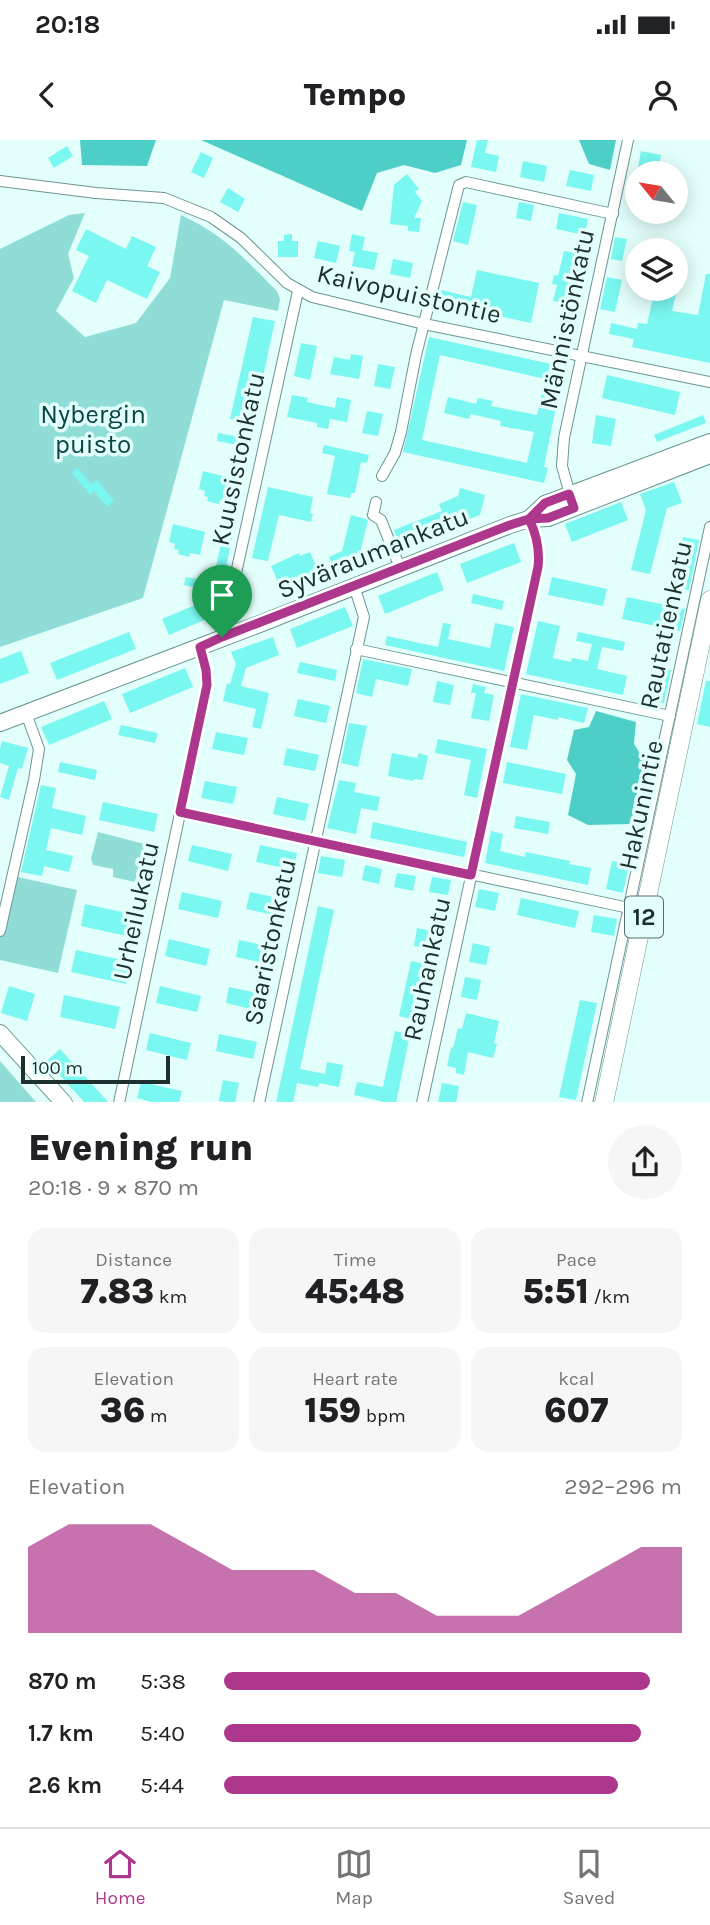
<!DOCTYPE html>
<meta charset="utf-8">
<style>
body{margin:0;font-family:Karla,sans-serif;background:#f6f6f6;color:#202124;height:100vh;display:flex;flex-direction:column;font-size:26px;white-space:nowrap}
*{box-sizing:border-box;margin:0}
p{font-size:23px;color:#757577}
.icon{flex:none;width:38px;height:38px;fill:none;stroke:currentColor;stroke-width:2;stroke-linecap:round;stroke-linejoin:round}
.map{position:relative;height:962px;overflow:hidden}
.sheet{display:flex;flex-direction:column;background:#fff;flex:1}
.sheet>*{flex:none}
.needle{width:46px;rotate:300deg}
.fabs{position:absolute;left:625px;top:21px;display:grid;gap:14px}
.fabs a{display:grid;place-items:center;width:63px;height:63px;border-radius:50%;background:#fff;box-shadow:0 4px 18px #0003;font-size:35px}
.scale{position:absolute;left:21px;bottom:18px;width:149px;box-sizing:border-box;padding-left:7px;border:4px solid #1d2f2e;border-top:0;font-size:19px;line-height:24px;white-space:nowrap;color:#1d2f2e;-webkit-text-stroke:5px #e3fffc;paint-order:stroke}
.pin{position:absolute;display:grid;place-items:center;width:60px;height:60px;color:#fff;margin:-72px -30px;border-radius:50% 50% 50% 0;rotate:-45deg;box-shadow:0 0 7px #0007}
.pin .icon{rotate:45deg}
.round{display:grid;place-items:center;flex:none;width:74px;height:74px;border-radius:37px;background:#f6f6f6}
.overview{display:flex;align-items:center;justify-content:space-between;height:119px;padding:0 28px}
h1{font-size:38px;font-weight:800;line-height:52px}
.metrics{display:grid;grid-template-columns:repeat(3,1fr);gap:10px;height:119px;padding:7px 28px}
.metrics div{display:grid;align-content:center;border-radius:18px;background:#f6f6f6;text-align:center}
.metrics b{font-size:35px;font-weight:800}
.metrics small{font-size:19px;font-weight:400}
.metrics p{font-size:19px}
.chart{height:196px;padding:14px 28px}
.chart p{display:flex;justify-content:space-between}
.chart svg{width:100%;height:126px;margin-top:7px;fill:#ae378e;opacity:.7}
ul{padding:0 28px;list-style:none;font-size:23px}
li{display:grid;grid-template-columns:112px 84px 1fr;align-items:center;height:52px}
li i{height:18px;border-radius:9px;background:#ae378e}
.status{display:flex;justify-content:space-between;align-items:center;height:49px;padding:0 35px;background:#fff;direction:ltr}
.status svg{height:19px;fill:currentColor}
header{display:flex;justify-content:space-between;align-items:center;height:91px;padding:0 28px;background:#fff;font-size:32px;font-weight:800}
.dock{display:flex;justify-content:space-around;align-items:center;height:98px;border-top:2px solid #e0e0e0;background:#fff;font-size:19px;color:#757577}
.dock a{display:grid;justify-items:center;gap:4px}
.dock .selected{color:#ae378e}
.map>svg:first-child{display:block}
</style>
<div class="status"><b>20:18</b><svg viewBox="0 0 49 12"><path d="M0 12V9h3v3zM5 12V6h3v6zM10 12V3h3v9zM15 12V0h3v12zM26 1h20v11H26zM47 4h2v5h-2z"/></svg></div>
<header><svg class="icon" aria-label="back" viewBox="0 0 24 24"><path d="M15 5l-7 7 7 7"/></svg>Tempo<svg class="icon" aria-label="person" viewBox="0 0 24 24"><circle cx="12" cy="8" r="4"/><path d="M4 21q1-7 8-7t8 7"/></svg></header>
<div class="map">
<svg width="710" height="963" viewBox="0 0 710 963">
<rect width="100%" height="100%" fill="#e3fffc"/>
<g fill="#90ddd8">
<path d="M85 73 68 114 74 138 56 171 85 197 136 183 170 138 181 75C223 94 245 119 277 151L280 159 278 171 224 160 143 458 0 507V109L69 75Z"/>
<polygon points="98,692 152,706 148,745 113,737 113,729 93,725 91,719"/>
<polygon points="13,736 77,750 58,833 0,820 0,790"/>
<polygon points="0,921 36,962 0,962"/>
</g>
<g fill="#4dcfc8">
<polygon points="80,0 156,0 147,26 82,25"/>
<polygon points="201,0 467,0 461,25 435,33 404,25 377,33 362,71"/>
<polygon points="579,0 616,0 610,30 589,24"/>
<polygon points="596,571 636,582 634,604 644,620 631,684 588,685 568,675 576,634 567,620 574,590 589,587"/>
</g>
<g fill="#7af7f0" fill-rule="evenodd">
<polygon points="477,0 488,0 485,13 499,16 496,32 471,27"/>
<polygon points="67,6 73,16 54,28 48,18"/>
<polygon points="641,11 661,15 658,33 637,33"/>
<polygon points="201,12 213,18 204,38 191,32"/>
<polygon points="523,21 547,26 544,42 520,37"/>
<polygon points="570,30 594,35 591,51 566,46"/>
<polygon points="407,34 419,49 415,52 422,61 414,78 421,78 419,92 408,91 408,86 390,84 394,45"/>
<polygon points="228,48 245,59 238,72 220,62"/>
<polygon points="463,62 477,65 468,105 453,101"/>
<polygon points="519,62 534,65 531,81 516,78"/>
<polygon points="559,73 588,79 585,95 556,89"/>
<polygon points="86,89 126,109 132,96 156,107 147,126 160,132 147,159 107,140 96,163 72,151 89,116 76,110"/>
<polygon points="292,94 292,101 298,101 298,117 278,117 278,101 284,101 284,95"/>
<polygon points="352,94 365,97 362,110 378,113 374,130 352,126 355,112 349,111"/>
<polygon points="615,97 627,99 622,121 611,119"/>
<polygon points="318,101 340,106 336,123 314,118"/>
<polygon points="564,111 582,114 579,130 582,130 575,165 553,161 557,145 552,144 554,135 558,136"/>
<polygon points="393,119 413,123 410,138 390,134"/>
<polygon points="477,130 539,143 531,183 456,167 456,170 437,165 441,150 471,157"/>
<polygon points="706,134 710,134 710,223 632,207 634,199 609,194 611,183 637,189 638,183 647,184 655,149 677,149 672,171 698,175"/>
<polygon points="607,137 622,140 615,172 600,169"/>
<polygon points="253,177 275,181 253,283 230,279"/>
<path d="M429 197 564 227 544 327 548 328 544 343 403 312ZM440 215 545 239 537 275 491 266 493 261 478 258 476 264 448 257 444 273 469 279 471 274 501 281 500 286 534 292 527 323 422 300Z"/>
<polygon points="301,203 317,206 310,240 294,236"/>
<polygon points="351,214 363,216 359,239 330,234 334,217 350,220"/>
<polygon points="378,224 395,227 390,249 374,246"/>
<polygon points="607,235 680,252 675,275 602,258"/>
<polygon points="292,255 308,258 307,262 335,268 337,257 351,260 347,282 330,279 328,289 317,287 317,283 287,277"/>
<polygon points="367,271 383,274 378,296 362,293"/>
<polygon points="596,275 616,279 611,306 592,303"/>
<polygon points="703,275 706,283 657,302 654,295"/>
<polygon points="218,293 249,299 248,307 217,301"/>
<polygon points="324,305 369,315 367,323 361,322 355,353 351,353 350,358 327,354 335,316 322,313"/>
<polygon points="78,328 91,344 97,340 114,361 107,367 94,351 90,355 72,333"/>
<polygon points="203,331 235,339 229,362 220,360 219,364 207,361 208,357 204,356 205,351 199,349"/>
<polygon points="674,342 682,363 667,368 650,434 631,430 646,370 640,354"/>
<polygon points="268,347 313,357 310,373 313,374 311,382 279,375 268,421 252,418"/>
<polygon points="460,348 485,355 480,375 400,407 394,390 442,371 439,364 458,356"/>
<polygon points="621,362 628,380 572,402 565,384"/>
<polygon points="351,375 366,379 368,381 357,424 335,433 329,417 342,411"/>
<polygon points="173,384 205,392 200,415 190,413 189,417 178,414 179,410 174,409 175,404 169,402"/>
<polygon points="224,391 233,393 226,428 216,426"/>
<polygon points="683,397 699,400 689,450 673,447"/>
<polygon points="514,403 521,422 467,443 460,424"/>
<polygon points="310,412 321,437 283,453 271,426 299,413 300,416"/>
<polygon points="437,432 444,450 385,474 378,456"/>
<polygon points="186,437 223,444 221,453 184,445"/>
<polygon points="552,437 607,449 603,466 548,455"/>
<polygon points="473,454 504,461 502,470 471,463"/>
<polygon points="627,457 685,469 680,491 622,479"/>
<polygon points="207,460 214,476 169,495 162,479"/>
<polygon points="345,467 353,486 297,508 290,489"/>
<polygon points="538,481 560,486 553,518 571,522 572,518 588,521 592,504 576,501 578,492 625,502 623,511 602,507 597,529 627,536 623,555 526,534"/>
<polygon points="443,483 451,484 448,499 490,508 495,483 514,487 504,531 385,505 387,496 438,507"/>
<polygon points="129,492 136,509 57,540 50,523"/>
<polygon points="273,497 279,515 246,528 241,546 269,553 261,589 252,587 256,569 223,561 227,543 230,544 236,524 231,512"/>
<polygon points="21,511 29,533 0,544 0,519"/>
<polygon points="363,519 412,529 408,546 376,539 372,557 356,553"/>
<polygon points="300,522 337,530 335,541 297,533"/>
<polygon points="654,527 671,530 664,563 648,560"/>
<polygon points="185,528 193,547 130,573 122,554"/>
<polygon points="437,541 454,545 450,565 433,562"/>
<polygon points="706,541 710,541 710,587 697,584"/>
<polygon points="473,544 486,547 484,553 494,555 489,581 471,578 476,553 471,553"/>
<polygon points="521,554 588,568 584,583 558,577 558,580 534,575 527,610 510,607"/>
<polygon points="298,559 330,566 326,583 294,576"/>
<polygon points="104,561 112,579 49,605 41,587"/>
<polygon points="349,583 367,586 358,627 341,623"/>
<polygon points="121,585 158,593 155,603 118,595"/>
<polygon points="216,592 248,598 244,615 212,609"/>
<polygon points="438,599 487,609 477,658 464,655 471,620 435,613"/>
<polygon points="2,601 28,608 22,629 18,628 9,660 0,657 9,626 0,623 0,609"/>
<polygon points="287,608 319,615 315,631 283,625"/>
<polygon points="392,613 417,618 419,613 428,616 423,640 414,639 413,641 388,636"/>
<polygon points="60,622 97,630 95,640 58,632"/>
<polygon points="507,622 566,634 562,654 503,643"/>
<polygon points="339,640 356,643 354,652 380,657 377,671 361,668 356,694 327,688"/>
<polygon points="205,641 237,647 233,664 201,658"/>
<polygon points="41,645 56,648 52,668 86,676 82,695 51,688 46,710 73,716 69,732 44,726 42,736 21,732"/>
<polygon points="277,657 309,664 305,681 273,674"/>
<polygon points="103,662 158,674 154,692 99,680"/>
<polygon points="516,676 550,682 548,694 514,688"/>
<polygon points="373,682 467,702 464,717 370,698"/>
<polygon points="491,691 503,694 500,711 525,717 526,712 570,721 569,724 591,728 588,745 485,723"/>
<polygon points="192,705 232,714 228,731 188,721"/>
<polygon points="260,705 297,713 294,730 256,722"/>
<polygon points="321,716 345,720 342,737 318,733"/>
<polygon points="612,721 629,724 623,753 606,749"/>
<polygon points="365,725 382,729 379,744 362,740"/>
<polygon points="397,733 416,736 413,751 394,747"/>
<polygon points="432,737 451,740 448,755 429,752"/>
<polygon points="479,749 499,753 495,771 475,767"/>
<polygon points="182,752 222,761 218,778 178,769"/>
<polygon points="250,752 287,760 284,777 246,769"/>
<polygon points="521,758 579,771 575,788 517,775"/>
<polygon points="85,764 140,776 136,798 81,786"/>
<polygon points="318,766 334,770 300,929 325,934 327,922 343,925 339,947 319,943 318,947 297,943 293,963 276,963"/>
<polygon points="594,775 617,779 614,796 591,792"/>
<polygon points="417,788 432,791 429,809 414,806"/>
<polygon points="169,799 210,809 206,826 165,816"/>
<polygon points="239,800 277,808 274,825 236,817"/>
<polygon points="473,803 490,807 486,825 469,822"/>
<polygon points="76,810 131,822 126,844 71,832"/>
<polygon points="411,821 426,824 414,880 399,876"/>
<polygon points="465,837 481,840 477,860 461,857"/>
<polygon points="9,846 35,854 27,881 1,873"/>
<polygon points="160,846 201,856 197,872 156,863"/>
<polygon points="229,847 267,855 263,872 226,863"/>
<polygon points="64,855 120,867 115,889 60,877"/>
<polygon points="580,860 597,863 576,960 559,957"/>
<polygon points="466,873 499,881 494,903 497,904 493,918 468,912 464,935 456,933 456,928 447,926 451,907 453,908 458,888 462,889"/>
<polygon points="395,891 410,894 396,963 381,963 381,961 354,955 357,942 383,947"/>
<polygon points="150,893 191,903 187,920 146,910"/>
<polygon points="219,894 257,902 253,919 216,911"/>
<polygon points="60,909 109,963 85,963 47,921"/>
<polygon points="223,940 239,943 235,963 219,961"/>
<polygon points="141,942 182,951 179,963 155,963 137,958"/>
<polygon points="442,943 459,946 456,963 438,963"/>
</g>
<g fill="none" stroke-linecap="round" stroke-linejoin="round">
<defs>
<g id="minor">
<polyline points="0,41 96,53 164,58 211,77 241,98 287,143 312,157 424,184 710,242"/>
<polyline points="382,336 395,313 401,292 416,215 459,45 466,42 613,74"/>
<polyline points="571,358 562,326 564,298 628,0"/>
<polyline points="376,362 373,375 381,380 400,428"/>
<polyline points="222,497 298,151"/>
<polyline points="356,509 670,576"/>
<polyline points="180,672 629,768"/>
<polyline points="0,791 34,640 39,609 26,573"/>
<polyline points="119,963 207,545 206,530 200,507"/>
<polyline points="259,963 364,477 354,446"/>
<path d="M422 963 538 427C540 409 537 395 529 379"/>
<polyline points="587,963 710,387"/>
</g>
<g id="secondary">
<polyline points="529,379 545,364 710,302"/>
<polyline points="0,583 257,485 510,385 529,379 548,378 710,315"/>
<polyline points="0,893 64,963"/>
</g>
<polyline id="trunk" points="604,963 710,460"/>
</defs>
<use href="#minor" stroke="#699692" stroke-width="12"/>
<use href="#secondary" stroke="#699692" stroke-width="18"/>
<use href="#trunk" stroke="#699692" stroke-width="19"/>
<use href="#minor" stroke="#fff" stroke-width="10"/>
<use href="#secondary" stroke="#fff" stroke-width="16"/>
<use href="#trunk" stroke="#fff" stroke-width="18"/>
</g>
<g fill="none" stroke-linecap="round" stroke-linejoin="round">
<defs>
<path id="route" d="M222 497 200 507 206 530 207 545 180 672 471 735 538 427C540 409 537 395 529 379L545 363 569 354 574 368 548 378 529 379 510 385 222 497"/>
</defs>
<use href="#route" stroke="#fff" stroke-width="14"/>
<use href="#route" stroke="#ae378e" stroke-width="9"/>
</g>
<g text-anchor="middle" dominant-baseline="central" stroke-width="7" stroke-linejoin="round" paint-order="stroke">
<rect fill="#e3fffc" stroke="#586d6c" stroke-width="2" x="625" y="756.5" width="38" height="41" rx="5"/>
<g font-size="24" font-weight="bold" fill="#1d2f2e">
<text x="644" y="777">12</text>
</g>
<g font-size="26" fill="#1d2f2e" stroke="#e3fffc">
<text transform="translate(409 154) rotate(13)">Kaivopuistontie</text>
<text transform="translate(567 179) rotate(-78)">Männistönkatu</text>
<text transform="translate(238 319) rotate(-78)">Kuusistonkatu</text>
<text transform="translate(373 413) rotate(-22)">Syväraumankatu</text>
<text transform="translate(666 485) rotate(-78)">Rautatienkatu</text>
<text transform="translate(641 665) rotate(-78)">Hakunintie</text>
<text transform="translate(136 771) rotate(-78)">Urheilukatu</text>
<text transform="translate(270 802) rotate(-78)">Saaristonkatu</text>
<text transform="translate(427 829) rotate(-78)">Rauhankatu</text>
</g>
<g font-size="26" fill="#094542" stroke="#e3fffc">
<text x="93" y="274">Nybergin<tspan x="93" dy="30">puisto</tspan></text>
</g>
</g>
</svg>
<div class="fabs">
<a><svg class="needle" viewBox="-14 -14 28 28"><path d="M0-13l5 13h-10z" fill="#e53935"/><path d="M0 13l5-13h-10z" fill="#757577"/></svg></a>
<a><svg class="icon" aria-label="layers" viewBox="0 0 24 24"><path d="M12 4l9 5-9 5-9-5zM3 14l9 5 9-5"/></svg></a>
</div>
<div class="scale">100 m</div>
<div class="pin" style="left:222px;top:497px;background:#1e9e55"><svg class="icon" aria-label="arrive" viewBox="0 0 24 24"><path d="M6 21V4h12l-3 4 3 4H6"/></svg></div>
</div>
<section class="sheet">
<div class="overview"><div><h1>Evening run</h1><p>20:18 · 9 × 870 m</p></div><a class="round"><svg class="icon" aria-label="share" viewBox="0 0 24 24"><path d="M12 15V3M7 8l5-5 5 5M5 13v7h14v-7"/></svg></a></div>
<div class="metrics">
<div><p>Distance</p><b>7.83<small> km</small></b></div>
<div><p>Time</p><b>45:48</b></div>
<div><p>Pace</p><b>5:51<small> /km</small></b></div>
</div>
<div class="metrics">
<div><p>Elevation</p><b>36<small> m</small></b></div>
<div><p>Heart rate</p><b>159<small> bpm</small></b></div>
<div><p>kcal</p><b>607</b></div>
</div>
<div class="chart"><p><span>Elevation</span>292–296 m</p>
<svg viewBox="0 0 160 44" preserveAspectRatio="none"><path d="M0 44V14L10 6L20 6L30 6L40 14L50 22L60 22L70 22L80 30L90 30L100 38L110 38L120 38L130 30L140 22L150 14L160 14V44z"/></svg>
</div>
<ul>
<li><b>870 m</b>5:38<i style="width:93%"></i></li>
<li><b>1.7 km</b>5:40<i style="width:91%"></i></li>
<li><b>2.6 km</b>5:44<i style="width:86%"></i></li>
</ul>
</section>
<nav class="dock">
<a class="selected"><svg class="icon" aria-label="home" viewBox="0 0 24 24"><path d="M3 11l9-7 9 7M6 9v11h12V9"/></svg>Home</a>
<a><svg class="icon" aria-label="map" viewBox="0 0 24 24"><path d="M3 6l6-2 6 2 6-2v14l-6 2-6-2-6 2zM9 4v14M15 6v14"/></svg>Map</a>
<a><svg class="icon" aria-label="saved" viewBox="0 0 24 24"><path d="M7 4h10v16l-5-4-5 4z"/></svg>Saved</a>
</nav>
